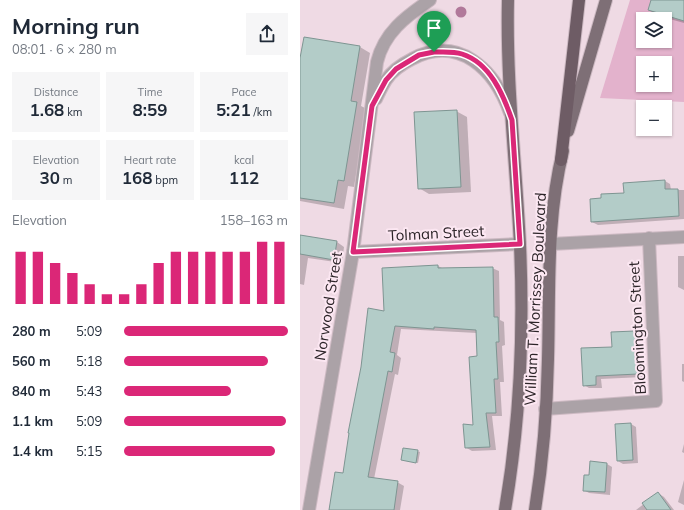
<!DOCTYPE html>
<meta charset="utf-8">
<style>
body{margin:0;font-family:Mulish,sans-serif;background:#f6f6f7;color:#1f2937;height:100vh;display:flex;flex-direction:column;font-size:15px;white-space:nowrap}
*{box-sizing:border-box;margin:0}
p{font-size:13px;color:#747a83}
.icon{flex:none;width:22px;height:22px;fill:none;stroke:currentColor;stroke-width:2;stroke-linecap:round;stroke-linejoin:round}
.map{position:relative;flex:1;overflow:hidden}
.drawer{display:flex;flex-direction:column;background:#fff;width:300px}
.drawer>*{flex:none}
.controls{position:absolute;left:336px;top:12px;display:grid;gap:8px}
.controls a{display:grid;place-items:center;width:36px;height:36px;border-radius:0px;background:#fff;box-shadow:0 1px 3px #0004;font-size:20px}
.pin{position:absolute;display:grid;place-items:center;width:34px;height:34px;color:#fff;margin:-41px -17px;border-radius:50% 50% 50% 0;rotate:-45deg;box-shadow:0 0 4px #0007}
.pin .icon{rotate:45deg}
.round{display:grid;place-items:center;flex:none;width:42px;height:42px;border-radius:0px;background:#f6f6f7}
.head{display:flex;align-items:center;justify-content:space-between;height:68px;padding:0 12px}
h1{font-size:22px;font-weight:700;line-height:30px}
.metrics{display:grid;grid-template-columns:repeat(3,1fr);gap:6px;height:68px;padding:4px 12px}
.metrics div{display:grid;align-content:center;border-radius:0px;background:#f6f6f7;text-align:center}
.metrics b{font-size:17px;font-weight:700}
.metrics small{font-size:11px;font-weight:400}
.metrics p{font-size:11px}
.chart{height:112px;padding:8px 12px}
.chart p{display:flex;justify-content:space-between}
.chart svg{width:100%;height:72px;margin-top:4px;stroke:#db2777;stroke-width:6}
ul{padding:0 12px;list-style:none;font-size:13px}
li{display:grid;grid-template-columns:64px 48px 1fr;align-items:center;height:30px}
li i{height:10px;border-radius:5px;background:#db2777}
main{display:flex;flex:1;min-height:0}
.map>svg:first-child{display:block}
</style>
<main>
<section class="drawer">
<div class="head"><div><h1>Morning run</h1><p>08:01 · 6 × 280 m</p></div><a class="round"><svg class="icon" aria-label="share" viewBox="0 0 24 24"><path d="M12 15V3M7 8l5-5 5 5M5 13v7h14v-7"/></svg></a></div>
<div class="metrics">
<div><p>Distance</p><b>1.68<small> km</small></b></div>
<div><p>Time</p><b>8:59</b></div>
<div><p>Pace</p><b>5:21<small> /km</small></b></div>
</div>
<div class="metrics">
<div><p>Elevation</p><b>30<small> m</small></b></div>
<div><p>Heart rate</p><b>168<small> bpm</small></b></div>
<div><p>kcal</p><b>112</b></div>
</div>
<div class="chart"><p><span>Elevation</span>158–163 m</p>
<svg viewBox="0 0 160 44" preserveAspectRatio="none"><path d="M5 44V12M15 44V12M25 44V19M35 44V25M45 44V32M55 44V38M65 44V38M75 44V32M85 44V19M95 44V12M105 44V12M115 44V12M125 44V12M135 44V12M145 44V6M155 44V6"/></svg>
</div>
<ul>
<li><b>280 m</b>5:09<i style="width:100%"></i></li>
<li><b>560 m</b>5:18<i style="width:88%"></i></li>
<li><b>840 m</b>5:43<i style="width:65%"></i></li>
<li><b>1.1 km</b>5:09<i style="width:99%"></i></li>
<li><b>1.4 km</b>5:15<i style="width:92%"></i></li>
</ul>
</section>
<div class="map">
<svg width="384" height="510" viewBox="0 0 384 510">
<rect width="100%" height="100%" fill="#efdae4"/>
<path fill="#e3b2cc" fill-rule="evenodd" d="M330 0H384V102L300 98ZM343 19H365V41H343ZM343 63H365V85H343Z"/>
<g fill="#0003">
<polygon points="352,0 384,0 384,23 359,16 349,10"/>
<polygon points="60,47 70,53 61,106 67,109 54,187 48,186 44,209 0,201 0,64"/>
<polygon points="156,111 167,117 171,192 129,194 119,188"/>
<polygon points="365,181 370,184 371,190 384,190 384,219 298,225 292,222 302,199"/>
<polygon points="0,236 37,242 44,247 42,263 8,258 4,285 0,284"/>
<polygon points="378,256 384,256 384,290 378,287"/>
<polygon points="138,266 144,269 192,268 199,271 200,320 204,322 205,345 202,346 204,382 200,382 202,416 192,416 196,450 172,451 165,447 175,426 178,357 177,333 101,329 97,355 101,358 98,375 95,374 74,479 97,482 104,486 100,510 29,510 36,473 43,474 85,312"/>
<polygon points="335,332 341,335 343,377 301,379 302,388 289,388 284,385 313,348"/>
<polygon points="382,364 384,364 384,382 382,381"/>
<polygon points="331,424 336,427 338,463 323,464 318,461"/>
<polygon points="384,444 384,453 382,452"/>
<polygon points="117,451 120,452 118,463 102,460"/>
<polygon points="307,464 312,467 310,495 289,493 284,490 290,476"/>
<polygon points="384,480 384,505 378,502"/>
<polygon points="358,493 364,497 374,510 336,510"/>
</g>
<g fill="#b3ccc8" stroke="#7e9592">
<polygon points="351,0 384,0 384,21 348,10"/>
<polygon points="4,37 60,46 51,101 57,102 44,181 38,180 34,203 0,198 0,58"/>
<polygon points="157,110 161,187 118,189 114,112"/>
<polygon points="365,180 365,189 378,189 379,216 291,222 290,199 301,198 301,194 324,193 323,183"/>
<polygon points="0,235 37,241 34,260 0,254"/>
<polygon points="138,265 138,268 193,267 194,317 198,317 199,342 196,342 198,379 194,379 196,413 186,413 190,447 165,448 163,424 173,425 169,357 177,356 176,330 134,327 134,329 95,326 90,352 95,353 92,372 88,371 68,477 98,481 94,510 29,510 35,472 43,473 49,433 48,433 61,367 68,308 84,311 82,268"/>
<polygon points="335,331 338,374 296,376 296,385 283,386 281,348 312,347 311,332"/>
<polygon points="331,423 333,460 317,461 315,424"/>
<polygon points="103,448 118,450 116,463 101,460"/>
<polygon points="290,461 307,463 305,492 283,491 284,475 289,475"/>
<polygon points="358,492 371,510 347,510 342,503"/>
</g>
<g fill="none" stroke-linecap="round" stroke-linejoin="round">
<defs>
<g id="street">
<path d="M76 99C79 93 82 86 86 80 92 71 102 64 112 59 159 34 195 70 210 113"/>
<polyline points="251,244 384,237"/>
<polyline points="53,252 220,244"/>
<polyline points="245,409 356,401 349,238"/>
<path d="M9 510 53 252 77 62C84 33 105 17 130 0"/>
</g>
<g id="primary">
<polyline points="268,131 306,0"/>
<path d="M205 510C220 422 224 334 220 245 216 163 206 82 208 0"/>
<path d="M235 510C243 460 247 410 248 359 250 290 246 219 263 151"/>
</g>
<polyline id="highway" points="261,160 279,0"/>
</defs>
<use href="#street" stroke="#ccb9c2" stroke-width="14"/>
<use href="#primary" stroke="#ccb9c2" stroke-width="14"/>
<use href="#highway" stroke="#ccb9c2" stroke-width="14"/>
<use href="#street" stroke="#aba2a7" stroke-width="12"/>
<use href="#primary" stroke="#7e6f76" stroke-width="12"/>
<use href="#highway" stroke="#6e5c65" stroke-width="12"/>
</g>
<circle fill="#b1799a" cx="161" cy="12" r="5.5"/>
<g fill="none" stroke-linecap="round" stroke-linejoin="round">
<defs>
<path id="route" d="M134 52C143 52 153 51 162 54 190 63 203 94 212 120L220 244 53 252 72 106 86 80 96 69 119 55Z"/>
</defs>
<use href="#route" stroke="#fff" stroke-width="8"/>
<use href="#route" stroke="#db2777" stroke-width="5"/>
</g>
<g text-anchor="middle" dominant-baseline="central" stroke-width="4" stroke-linejoin="round" paint-order="stroke">
<g font-size="15" fill="#2c2428" stroke="#fce7f2">
<text transform="translate(136 233) rotate(-3)">Tolman Street</text>
<text transform="translate(235 299) rotate(-87)">William T. Morrissey Boulevard</text>
<text transform="translate(28 306) rotate(-81)">Norwood Street</text>
<text transform="translate(337 328) rotate(-93)">Bloomington Street</text>
</g>
</g>
</svg>
<div class="controls">
<a><svg class="icon" aria-label="layers" viewBox="0 0 24 24"><path d="M12 4l9 5-9 5-9-5zM3 14l9 5 9-5"/></svg></a>
<a>+</a>
<a>−</a>
</div>
<div class="pin" style="left:134px;top:52px;background:#1e9e55"><svg class="icon" aria-label="arrive" viewBox="0 0 24 24"><path d="M6 21V4h12l-3 4 3 4H6"/></svg></div>
</div>
</main>
